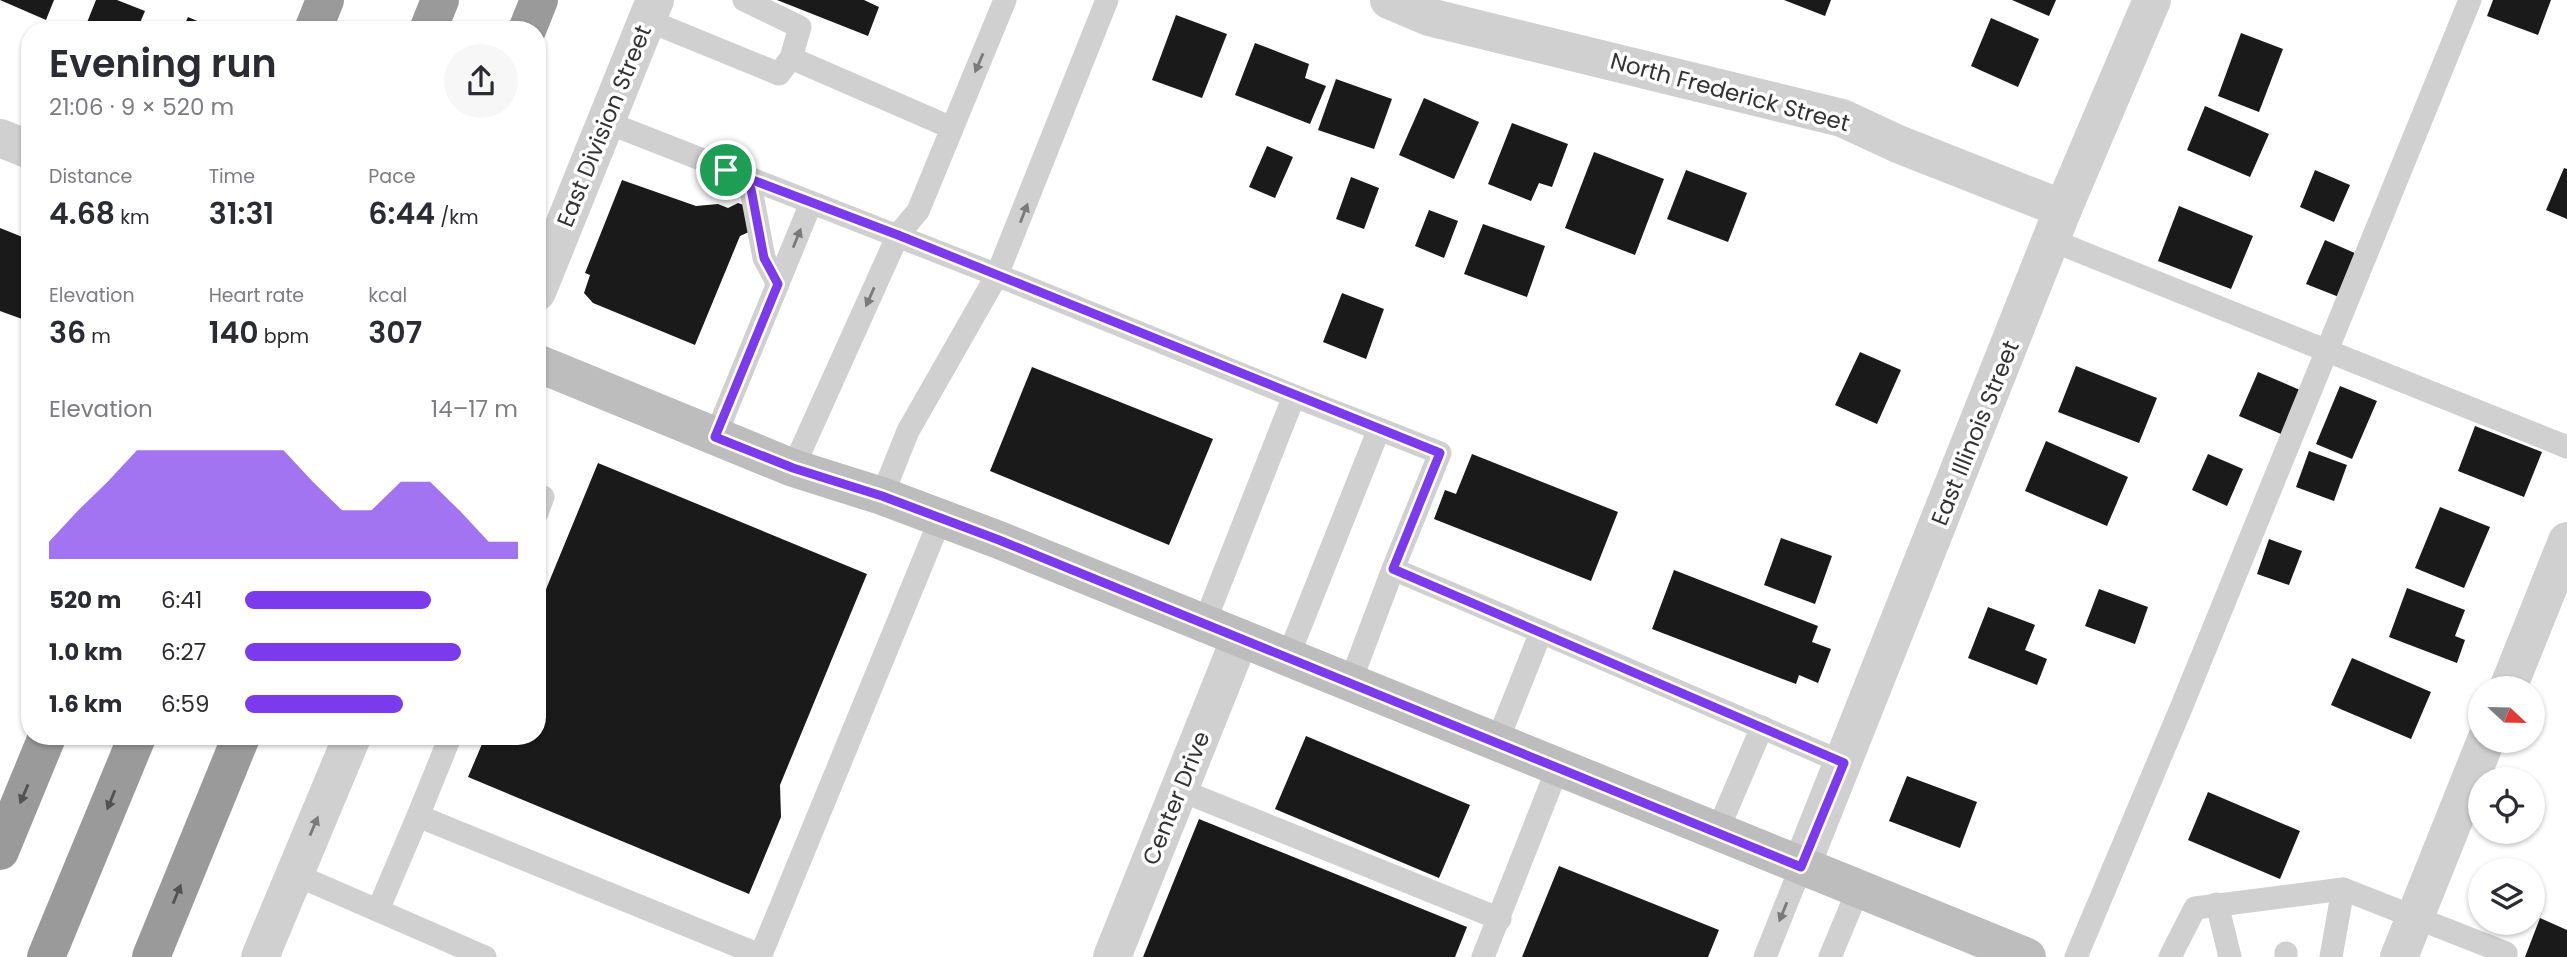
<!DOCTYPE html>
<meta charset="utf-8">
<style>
body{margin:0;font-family:Poppins,sans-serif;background:#f7f7f7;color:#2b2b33;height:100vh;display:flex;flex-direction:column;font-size:26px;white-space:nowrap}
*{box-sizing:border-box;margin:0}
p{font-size:23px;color:#7c7c81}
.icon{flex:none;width:38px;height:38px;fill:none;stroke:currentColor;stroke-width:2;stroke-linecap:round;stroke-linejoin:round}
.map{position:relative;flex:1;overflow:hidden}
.details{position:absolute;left:21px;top:21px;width:525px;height:724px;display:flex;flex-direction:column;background:#fff;border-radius:28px;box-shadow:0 2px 5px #0004}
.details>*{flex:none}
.needle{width:46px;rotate:112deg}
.tools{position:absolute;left:2468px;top:676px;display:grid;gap:14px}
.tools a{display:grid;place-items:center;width:77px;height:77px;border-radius:50%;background:#fff;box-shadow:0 2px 5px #0004;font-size:35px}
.pin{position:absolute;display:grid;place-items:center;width:60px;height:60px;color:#fff;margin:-30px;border:4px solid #fff;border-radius:50%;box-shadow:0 2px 7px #0007}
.round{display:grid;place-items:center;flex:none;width:74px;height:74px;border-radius:37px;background:#f7f7f7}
.head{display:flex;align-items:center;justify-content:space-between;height:119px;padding:0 28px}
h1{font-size:38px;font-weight:600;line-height:52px}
.metrics{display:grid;grid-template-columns:repeat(3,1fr);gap:10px;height:119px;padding:7px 28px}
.metrics div{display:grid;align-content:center}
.metrics b{font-size:30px;font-weight:600}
.metrics small{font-size:19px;font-weight:400}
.metrics p{font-size:19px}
.chart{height:196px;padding:14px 28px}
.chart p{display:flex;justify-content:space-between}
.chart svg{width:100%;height:126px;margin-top:7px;fill:#7c3aed;opacity:.7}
ul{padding:0 28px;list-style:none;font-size:23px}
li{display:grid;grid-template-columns:112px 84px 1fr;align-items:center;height:52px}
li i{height:18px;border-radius:9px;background:#7c3aed}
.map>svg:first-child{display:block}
</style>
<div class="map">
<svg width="2567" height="957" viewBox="0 0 2567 957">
<rect width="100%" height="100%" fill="#fff"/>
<g fill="#1a1a1a">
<polygon points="0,0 54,0 46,20"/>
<polygon points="96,0 117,0 145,11 137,30 84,30"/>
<polygon points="777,0 864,0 879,7 868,36"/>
<polygon points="1784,0 1831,0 1825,16"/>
<polygon points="2012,0 2056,0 2049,16"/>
<polygon points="2493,0 2551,0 2538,35 2487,16"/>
<polygon points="1176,15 1227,34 1202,98 1152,80"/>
<polygon points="188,17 218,30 182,30"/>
<polygon points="1991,18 2039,39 2018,87 1971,66"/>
<polygon points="2241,33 2283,49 2259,112 2218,96"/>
<polygon points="1255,43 1309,64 1305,78 1326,86 1310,124 1235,95"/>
<polygon points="1336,79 1392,99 1374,149 1318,130"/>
<polygon points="1424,98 1479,122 1454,179 1399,155"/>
<polygon points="2205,106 2269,134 2250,177 2187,150"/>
<polygon points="1512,123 1568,144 1552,187 1539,183 1531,201 1488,184"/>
<polygon points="1267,146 1293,157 1275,198 1249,187"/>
<polygon points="1594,152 1664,179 1635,255 1565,228"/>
<polygon points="2564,168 2567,169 2567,219 2546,210"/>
<polygon points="1686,170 1747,193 1728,242 1667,219"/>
<polygon points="2315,170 2350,185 2334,222 2300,207"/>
<polygon points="1351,177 1379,188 1364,229 1336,219"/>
<polygon points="622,180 696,206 718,204 728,208 738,203 753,208 751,231 740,236 695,345 593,303 584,293 590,275 585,273"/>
<polygon points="2179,206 2253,236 2231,289 2158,261"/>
<polygon points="1429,210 1458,221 1444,258 1415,246"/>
<polygon points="1483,224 1545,246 1527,297 1464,274"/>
<polygon points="0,228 30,240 30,299 22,319 0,311"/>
<polygon points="2325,240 2357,254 2339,297 2306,284"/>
<polygon points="1342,293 1384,309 1366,359 1323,342"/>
<polygon points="1860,352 1901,370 1877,424 1835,405"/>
<polygon points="2076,366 2157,398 2139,443 2058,412"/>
<polygon points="1032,367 1213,439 1169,545 990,471"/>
<polygon points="2258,372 2300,390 2281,434 2239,416"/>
<polygon points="2340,386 2377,401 2352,459 2316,444"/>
<polygon points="2475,426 2542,452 2524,497 2458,471"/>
<polygon points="2046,441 2128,477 2107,526 2025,491"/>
<polygon points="2309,451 2347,465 2334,501 2296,487"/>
<polygon points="1472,454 1618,512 1591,581 1434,519 1445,490 1456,494"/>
<polygon points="2208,454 2243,469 2227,506 2192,490"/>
<polygon points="598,463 867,574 780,785 781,817 749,894 468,777 485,737 537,737 537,611"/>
<polygon points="2440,507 2490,527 2464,588 2415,568"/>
<polygon points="1781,538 1832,556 1815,604 1764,585"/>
<polygon points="2269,539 2302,551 2289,585 2257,574"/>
<polygon points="1674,570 1818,626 1812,642 1831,649 1818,683 1799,675 1796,684 1652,629"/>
<polygon points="2407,588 2465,610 2455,636 2465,640 2457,663 2389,637"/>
<polygon points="2099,589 2148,607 2135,644 2085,626"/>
<polygon points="1988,607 2035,625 2025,650 2047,659 2037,685 1968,658"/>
<polygon points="2352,658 2431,692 2411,739 2331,705"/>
<polygon points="1306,736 1470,805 1439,878 1275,809"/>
<polygon points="1907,776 1977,802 1960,848 1889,821"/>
<polygon points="2208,792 2300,831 2280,879 2188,840"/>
<polygon points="1199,819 1467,927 1455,957 1143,957"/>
<polygon points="1559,866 1719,930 1708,957 1522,957"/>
<polygon points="2540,918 2567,930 2567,957 2525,957"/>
</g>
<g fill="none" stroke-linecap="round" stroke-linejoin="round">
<g stroke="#d0d0d0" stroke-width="23">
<polyline points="647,20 779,74 791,58 800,27 744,0"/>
<polyline points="791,58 952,128"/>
<polyline points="606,122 997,275 1107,0"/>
<polyline points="733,175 751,189 764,258 778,284"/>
<polyline points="2051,240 2567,447"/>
<polyline points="1294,396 1379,429"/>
<polyline points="715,437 811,203"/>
<polyline points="793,468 898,235 918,211 1005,0"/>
<polyline points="882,496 908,431 997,275 1294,396 1204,624"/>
<polyline points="537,513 543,497"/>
<polyline points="1541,632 1844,763"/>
<polyline points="1288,657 1379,429 1440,453 1393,569 1541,632 1497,742"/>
<polyline points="1350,683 1393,569"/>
<polyline points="1180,790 1500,919"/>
<polyline points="418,816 450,737"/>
<polyline points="1717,832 1762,727"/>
<polyline points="294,874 485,957"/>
<polyline points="2217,904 2230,957"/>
<polyline points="378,910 418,816 760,955"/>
<polyline points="2286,953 2286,957"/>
<polyline points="760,957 940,520"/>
<polyline points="1483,957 1558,767"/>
<polyline points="1765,957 1801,867"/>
<polyline points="1830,957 1858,890"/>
<polyline points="2076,957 2181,708 2470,0"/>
<polyline points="2170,957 2195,908 2343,889 2506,953 2505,957"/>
<polyline points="2331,957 2343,889"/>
</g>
<g stroke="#d0d0d0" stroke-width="38">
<polyline points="1389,0 1429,17 1842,118 1898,144 2063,209"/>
<polyline points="1801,867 2063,209 2152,0"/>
<polyline points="1112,957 1240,638"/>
</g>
<g stroke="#d0d0d0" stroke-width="38">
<polyline points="0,138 30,150"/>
<polyline points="537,292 655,0"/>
<polyline points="2508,688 2567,541"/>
<polyline points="260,957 352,737"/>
<polyline points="2399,957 2486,740"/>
</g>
<polyline stroke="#bdbdbd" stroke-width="38" points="537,363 793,468 882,496 999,540 2027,957"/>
<g stroke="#9a9a9a" stroke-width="38">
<polyline points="313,30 325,0"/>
<polyline points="428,30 440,0"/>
<polyline points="527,30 539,0"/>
<polyline points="0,851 47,737"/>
<polyline points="46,957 137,737"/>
<polyline points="151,957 241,737"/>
</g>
</g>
<defs><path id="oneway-solid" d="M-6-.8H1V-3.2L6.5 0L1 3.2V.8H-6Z" transform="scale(1.75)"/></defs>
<g fill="#7a7a7a">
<use href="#oneway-solid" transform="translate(979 63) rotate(113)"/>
<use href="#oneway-solid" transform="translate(1024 213) rotate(-69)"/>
<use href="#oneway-solid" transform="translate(797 238) rotate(-68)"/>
<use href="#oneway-solid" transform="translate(870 297) rotate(114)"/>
<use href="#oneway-solid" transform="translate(314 826) rotate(-67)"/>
<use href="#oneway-solid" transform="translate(1783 912) rotate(112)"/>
</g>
<g fill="#525252">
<use href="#oneway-solid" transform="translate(24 794) rotate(113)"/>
<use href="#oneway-solid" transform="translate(111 800) rotate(112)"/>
<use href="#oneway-solid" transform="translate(177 894) rotate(-68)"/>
</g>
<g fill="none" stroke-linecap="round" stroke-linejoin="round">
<defs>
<polygon id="route" points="726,170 898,235 1440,453 1393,569 1844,763 1801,867 999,540 882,496 793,468 715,437 778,284 764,258 751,189"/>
</defs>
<use href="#route" stroke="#fff" stroke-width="14"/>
<use href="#route" stroke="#7c3aed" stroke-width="9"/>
</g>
<g text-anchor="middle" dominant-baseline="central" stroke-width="7" stroke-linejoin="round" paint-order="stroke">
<g font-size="23" fill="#333" stroke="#fff">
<text transform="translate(1730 92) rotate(15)">North Frederick Street</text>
<text transform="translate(604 126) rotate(-68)">East Division Street</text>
<text transform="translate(1975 433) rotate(-68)">East Illinois Street</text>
<text transform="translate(1176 798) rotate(-68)">Center Drive</text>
</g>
</g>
</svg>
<div class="tools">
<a><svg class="needle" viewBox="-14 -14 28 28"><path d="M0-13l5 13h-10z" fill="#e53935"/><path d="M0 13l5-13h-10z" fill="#7c7c81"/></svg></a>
<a><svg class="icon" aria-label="locate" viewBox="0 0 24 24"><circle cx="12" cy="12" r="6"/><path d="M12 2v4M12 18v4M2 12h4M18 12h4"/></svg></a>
<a><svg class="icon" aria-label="layers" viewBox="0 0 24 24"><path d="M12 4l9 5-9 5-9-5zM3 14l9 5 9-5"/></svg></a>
</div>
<div class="pin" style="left:726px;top:170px;background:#1e9e55"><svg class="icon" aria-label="arrive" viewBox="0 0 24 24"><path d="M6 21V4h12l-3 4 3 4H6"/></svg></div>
<section class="details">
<div class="head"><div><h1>Evening run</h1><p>21:06 · 9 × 520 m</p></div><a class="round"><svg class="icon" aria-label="share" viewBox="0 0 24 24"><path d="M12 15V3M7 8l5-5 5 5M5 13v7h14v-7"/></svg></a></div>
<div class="metrics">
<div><p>Distance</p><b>4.68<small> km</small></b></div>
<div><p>Time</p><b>31:31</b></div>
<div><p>Pace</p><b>6:44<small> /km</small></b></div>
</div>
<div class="metrics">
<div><p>Elevation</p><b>36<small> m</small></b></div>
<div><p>Heart rate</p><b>140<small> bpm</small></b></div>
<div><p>kcal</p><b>307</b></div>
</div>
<div class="chart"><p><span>Elevation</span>14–17 m</p>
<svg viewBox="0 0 160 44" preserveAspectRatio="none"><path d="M0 44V38L10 27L20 17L30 6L40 6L50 6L60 6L70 6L80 6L90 17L100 27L110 27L120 17L130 17L140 27L150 38L160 38V44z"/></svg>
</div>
<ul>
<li><b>520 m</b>6:41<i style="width:68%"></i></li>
<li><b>1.0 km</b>6:27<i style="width:79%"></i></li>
<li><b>1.6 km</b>6:59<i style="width:58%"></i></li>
</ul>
</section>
</div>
